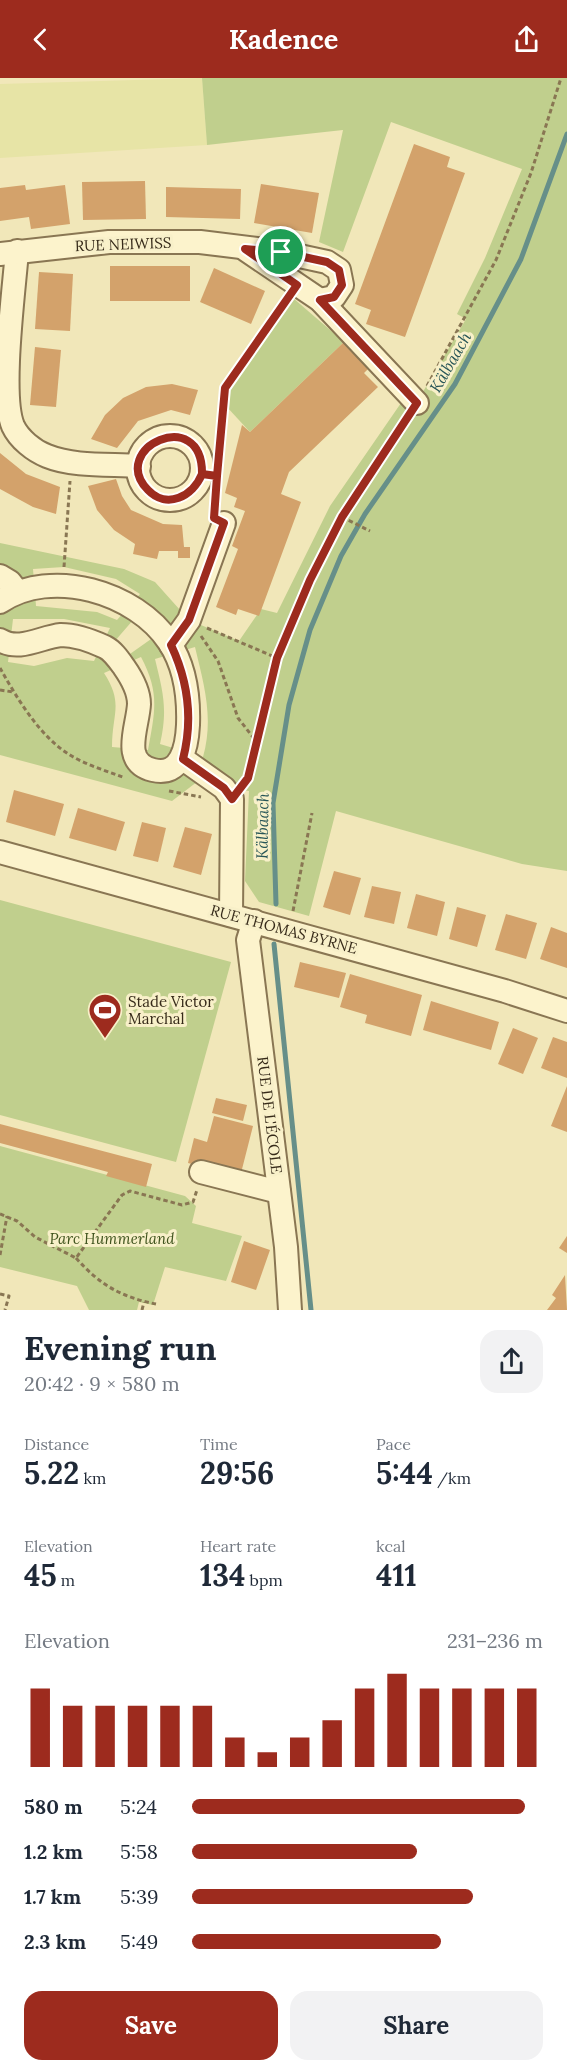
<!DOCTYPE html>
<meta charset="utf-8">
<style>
body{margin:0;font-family:Lora,serif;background:#f2f2f3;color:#1f2937;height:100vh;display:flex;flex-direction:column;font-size:22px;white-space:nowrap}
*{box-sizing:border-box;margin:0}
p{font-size:20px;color:#747a83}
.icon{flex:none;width:33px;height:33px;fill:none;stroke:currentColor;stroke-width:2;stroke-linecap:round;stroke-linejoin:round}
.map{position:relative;height:1232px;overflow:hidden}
.panel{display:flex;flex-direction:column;background:#fff;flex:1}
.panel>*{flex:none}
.pin{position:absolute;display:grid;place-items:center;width:51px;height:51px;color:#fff;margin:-26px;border:3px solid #fff;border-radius:50%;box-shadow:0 2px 6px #0007}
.round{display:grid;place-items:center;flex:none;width:63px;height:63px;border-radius:18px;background:#f2f2f3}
.head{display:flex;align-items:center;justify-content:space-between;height:102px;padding:0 24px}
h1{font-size:33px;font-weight:700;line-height:45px}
.stats{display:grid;grid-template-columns:repeat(3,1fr);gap:9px;height:102px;padding:6px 24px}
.stats div{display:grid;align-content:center}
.stats b{font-size:30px;font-weight:700}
.stats small{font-size:16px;font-weight:400}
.stats p{font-size:16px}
.chart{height:168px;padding:12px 24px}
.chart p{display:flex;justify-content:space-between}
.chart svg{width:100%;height:108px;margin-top:6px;stroke:#9d2b1e;stroke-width:6}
.primary-button{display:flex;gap:12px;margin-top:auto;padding:12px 24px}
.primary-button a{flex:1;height:69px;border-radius:18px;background:#9d2b1e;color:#fff;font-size:24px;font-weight:700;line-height:69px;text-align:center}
.primary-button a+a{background:#f2f2f3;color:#1f2937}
ul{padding:0 24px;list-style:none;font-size:20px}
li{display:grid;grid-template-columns:96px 72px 1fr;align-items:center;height:45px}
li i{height:15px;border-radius:8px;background:#9d2b1e}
header{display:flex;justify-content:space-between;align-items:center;height:78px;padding:0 24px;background:#9d2b1e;color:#fff;font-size:27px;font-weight:700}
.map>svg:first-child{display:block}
</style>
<header><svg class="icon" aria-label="back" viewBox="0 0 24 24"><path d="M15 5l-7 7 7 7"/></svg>Kadence<svg class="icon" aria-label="share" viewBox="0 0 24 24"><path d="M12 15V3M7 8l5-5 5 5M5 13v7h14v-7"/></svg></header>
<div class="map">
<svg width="567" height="1232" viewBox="0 0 567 1232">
<rect width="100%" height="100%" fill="#f1e7b9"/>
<polygon fill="#e7e4a6" points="202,0 207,67 0,80 0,6"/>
<g fill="#c0cf8d" fill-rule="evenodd">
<path d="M202 0H567V793L522 786 336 733 309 838 259 824 245 803 249 713 224 710 206 697 172 723 0 677V465L124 491 155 504 189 542 239 563 261 531 277 535 330 428 401 325 411 334 466 241 457 236 485 180 522 91 391 44 343 174 319 164 343 52 207 67ZM64 489 116 501 140 516 117 542 97 534 36 528 33 491ZM140 534 161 554 120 583 108 571ZM13 541H64L110 550 94 583 67 580 34 588 8 584ZM195 569C204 607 214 640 203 679L160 666C168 631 163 614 155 581ZM141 579C160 615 155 633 148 672L112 669C112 635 124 626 104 595Z"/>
<polygon points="293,220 344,264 250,354 226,328 228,312"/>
<polygon points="0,822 231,884 176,1084 0,1037"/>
<polygon points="0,1068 185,1118 196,1128 192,1145 242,1158 226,1203 165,1189 153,1227 139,1224 137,1232 89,1232 77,1208 0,1189"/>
</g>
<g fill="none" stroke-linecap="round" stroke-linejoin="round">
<g stroke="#668f89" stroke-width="5">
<polyline points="276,826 273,725 289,627 310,552 341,478 365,436 455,306 521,181 567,56"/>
<polyline points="274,866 311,1232"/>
</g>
</g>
<g fill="#d3a26b">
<polygon points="414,66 450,79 447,89 465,95 405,259 366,246 371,232 355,226"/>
<polygon points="145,103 146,141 83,142 82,104"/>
<polygon points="261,106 319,115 312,155 254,145"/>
<polygon points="25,107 26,112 65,107 70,146 31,151 29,139 0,143 0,110"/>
<polygon points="166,109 241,111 240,141 166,139"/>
<rect x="110" y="188" width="80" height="35"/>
<polygon points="214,190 265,213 251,246 200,224"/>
<polygon points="39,194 73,196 70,253 35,251"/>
<polygon points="344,264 369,290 364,295 378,309 289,394 281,416 301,424 259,538 238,531 236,537 216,529 238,471 232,468 245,433 234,429 237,420 225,415 242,347 250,354"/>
<polygon points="35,269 61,272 56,329 30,327"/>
<polygon points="172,306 198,312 190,337 171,332 138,343 117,370 91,361 105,337 123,320 146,309"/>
<polygon points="0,375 26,396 60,409 56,436 33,429 0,411"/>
<polygon points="116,401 122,418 131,432 163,446 182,447 184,469 190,469 190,480 178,480 178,473 159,473 157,481 133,476 135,466 114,452 97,432 88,408"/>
<polygon points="14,712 64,726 55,758 6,744"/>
<polygon points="78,730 125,744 116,773 69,760"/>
<polygon points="142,744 166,750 158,784 133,778"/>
<polygon points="185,749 212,756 201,797 173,789"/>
<polygon points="334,793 361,800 350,837 323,829"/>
<polygon points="372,808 401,814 394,846 364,839"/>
<polygon points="416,816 445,824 437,858 407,850"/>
<polygon points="457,829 486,837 477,869 449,861"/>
<polygon points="506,836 537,845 526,881 495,872"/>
<polygon points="551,849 567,855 567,890 540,881"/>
<polygon points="300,884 346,895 339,920 294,909"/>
<polygon points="350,896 422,917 411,958 365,945 367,937 340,929"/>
<polygon points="431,923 499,944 491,972 423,952"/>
<polygon points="513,950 538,960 523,996 498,986"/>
<polygon points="553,959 567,964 567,1000 541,990"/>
<polygon points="567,1008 567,1054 551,1048"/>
<polygon points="216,1020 247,1027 243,1043 212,1035"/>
<polygon points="214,1038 253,1048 240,1099 188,1085 194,1060 207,1064"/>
<polygon points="0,1046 152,1086 146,1109 106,1098 108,1094 0,1065"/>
<polygon points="567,1158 567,1175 559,1170"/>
<polygon points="244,1163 270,1172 256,1212 231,1204"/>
<polygon points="565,1197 567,1232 547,1232 556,1220 552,1217"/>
</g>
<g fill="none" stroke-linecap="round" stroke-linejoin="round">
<defs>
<g id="minor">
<polyline points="246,172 320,222 417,325"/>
<path d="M17 173C14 212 0 317 13 348 19 361 34 373 47 378 74 389 110 386 139 388"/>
<polyline points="0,176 109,164 200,164 281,174 327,184 339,192 342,207 334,219 320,222"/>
<circle cx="170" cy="390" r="32"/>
<polyline points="0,498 10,504 17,513"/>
<path d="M0 524C51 489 136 514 169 564 185 588 189 619 188 647 187 669 181 699 153 692 120 684 138 649 139 626 139 612 131 599 124 589 119 582 113 573 105 569 92 563 76 557 61 557 41 559 19 574 0 562"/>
<polyline points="171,567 189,542 224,445"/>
<polyline points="183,681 224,710 232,721 231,837"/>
<polyline points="0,774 505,913 567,933"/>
<polyline points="254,843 248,862 286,1169 290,1232"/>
<polyline points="201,1094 279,1114"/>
</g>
</defs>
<use href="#minor" stroke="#897653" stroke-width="26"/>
<g stroke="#897653" stroke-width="3" stroke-dasharray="4.5 3" stroke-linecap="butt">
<polyline points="427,308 496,182 531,95 561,0"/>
<polyline points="202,396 217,398"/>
<polyline points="215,429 225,310 287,222"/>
<polyline points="342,439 370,453"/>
<polyline points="64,489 70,403"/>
<polyline points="207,550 277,580"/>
<polyline points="201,558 218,583 238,640 256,663"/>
<path d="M0 590C17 620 39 658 70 677 86 687 107 693 125 700"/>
<polyline points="0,612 13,614"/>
<path d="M244 705 248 700C257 660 264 618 277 579 307 493 356 417 406 342"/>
<polyline points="169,713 201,719"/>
<polyline points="293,833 312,735"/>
<polyline points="0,1136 17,1143 35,1159 76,1180 122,1117 130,1113 182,1127 193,1124 197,1112"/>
<polyline points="0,1177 7,1138"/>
<path d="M76 1180C100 1207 121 1219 156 1226"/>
<polyline points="0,1216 9,1218 5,1232"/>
<polyline points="142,1232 144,1224"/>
</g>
<use href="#minor" stroke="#fcf3cc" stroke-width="22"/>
</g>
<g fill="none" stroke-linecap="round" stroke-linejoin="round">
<defs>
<path id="route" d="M281 174 245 171 297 207 225 310 217 398 202 396C203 326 107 370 148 412 167 432 193 418 202 396L217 398 214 440 224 445 189 542 171 567C188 603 193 642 183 681L224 710 232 721 248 700 277 580 310 502 342 439 417 325 320 222 334 219 342 207 339 192 327 184 281 174"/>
</defs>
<use href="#route" stroke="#fff" stroke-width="12"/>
<use href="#route" stroke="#9d2b1e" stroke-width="8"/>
</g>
<defs>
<symbol id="stadium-pin" viewBox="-11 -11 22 30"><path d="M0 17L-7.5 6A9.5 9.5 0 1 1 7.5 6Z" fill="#9d2b1e" stroke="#f8f0c9"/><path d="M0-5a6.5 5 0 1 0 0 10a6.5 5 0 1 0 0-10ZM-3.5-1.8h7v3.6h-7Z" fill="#fff"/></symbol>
</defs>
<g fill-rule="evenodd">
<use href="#stadium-pin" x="86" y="913" width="38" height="52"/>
</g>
<g text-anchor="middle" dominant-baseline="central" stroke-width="6" stroke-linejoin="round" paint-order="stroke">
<g font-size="15" fill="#362a19" stroke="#f8f0c9">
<text transform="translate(123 166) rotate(-2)">RUE NEIWISS</text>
<text transform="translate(284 851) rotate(15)">RUE THOMAS BYRNE</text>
<text transform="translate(270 1037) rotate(83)">RUE DE L'ÉCOLE</text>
</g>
<g font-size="15" fill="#362a19" stroke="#f8f0c9" text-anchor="start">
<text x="128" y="923">Stade Victor<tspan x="128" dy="17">Marchal</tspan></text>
</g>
<g font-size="15" font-style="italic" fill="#40541e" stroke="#f8f0c9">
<text x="112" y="1160">Parc Hummerland</text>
</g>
<g font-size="16" font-style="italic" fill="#275557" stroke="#f8f0c9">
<text transform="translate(450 284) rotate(-60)">Kälbaach</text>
<text transform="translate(262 748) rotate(-89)">Kälbaach</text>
</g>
</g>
</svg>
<div class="pin" style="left:281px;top:174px;background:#1e9e55"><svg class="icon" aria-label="arrive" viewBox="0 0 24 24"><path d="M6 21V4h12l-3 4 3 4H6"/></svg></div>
</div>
<section class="panel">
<div class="head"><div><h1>Evening run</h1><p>20:42 · 9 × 580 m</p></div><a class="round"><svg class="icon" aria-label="share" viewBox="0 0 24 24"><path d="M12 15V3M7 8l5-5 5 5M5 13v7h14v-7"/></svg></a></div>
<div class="stats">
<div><p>Distance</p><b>5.22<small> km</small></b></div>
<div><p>Time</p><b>29:56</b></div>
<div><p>Pace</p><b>5:44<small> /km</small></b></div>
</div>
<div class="stats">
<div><p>Elevation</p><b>45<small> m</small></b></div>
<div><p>Heart rate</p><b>134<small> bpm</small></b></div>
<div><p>kcal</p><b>411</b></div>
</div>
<div class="chart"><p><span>Elevation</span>231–236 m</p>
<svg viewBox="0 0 160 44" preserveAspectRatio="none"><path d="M5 44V12M15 44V19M25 44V19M35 44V19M45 44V19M55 44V19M65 44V32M75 44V38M85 44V32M95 44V25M105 44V12M115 44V6M125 44V12M135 44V12M145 44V12M155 44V12"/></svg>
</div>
<ul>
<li><b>580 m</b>5:24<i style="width:95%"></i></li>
<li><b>1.2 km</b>5:58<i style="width:64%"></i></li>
<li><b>1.7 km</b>5:39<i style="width:80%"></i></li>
<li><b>2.3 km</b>5:49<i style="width:71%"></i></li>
</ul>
<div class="primary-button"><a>Save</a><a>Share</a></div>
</section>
